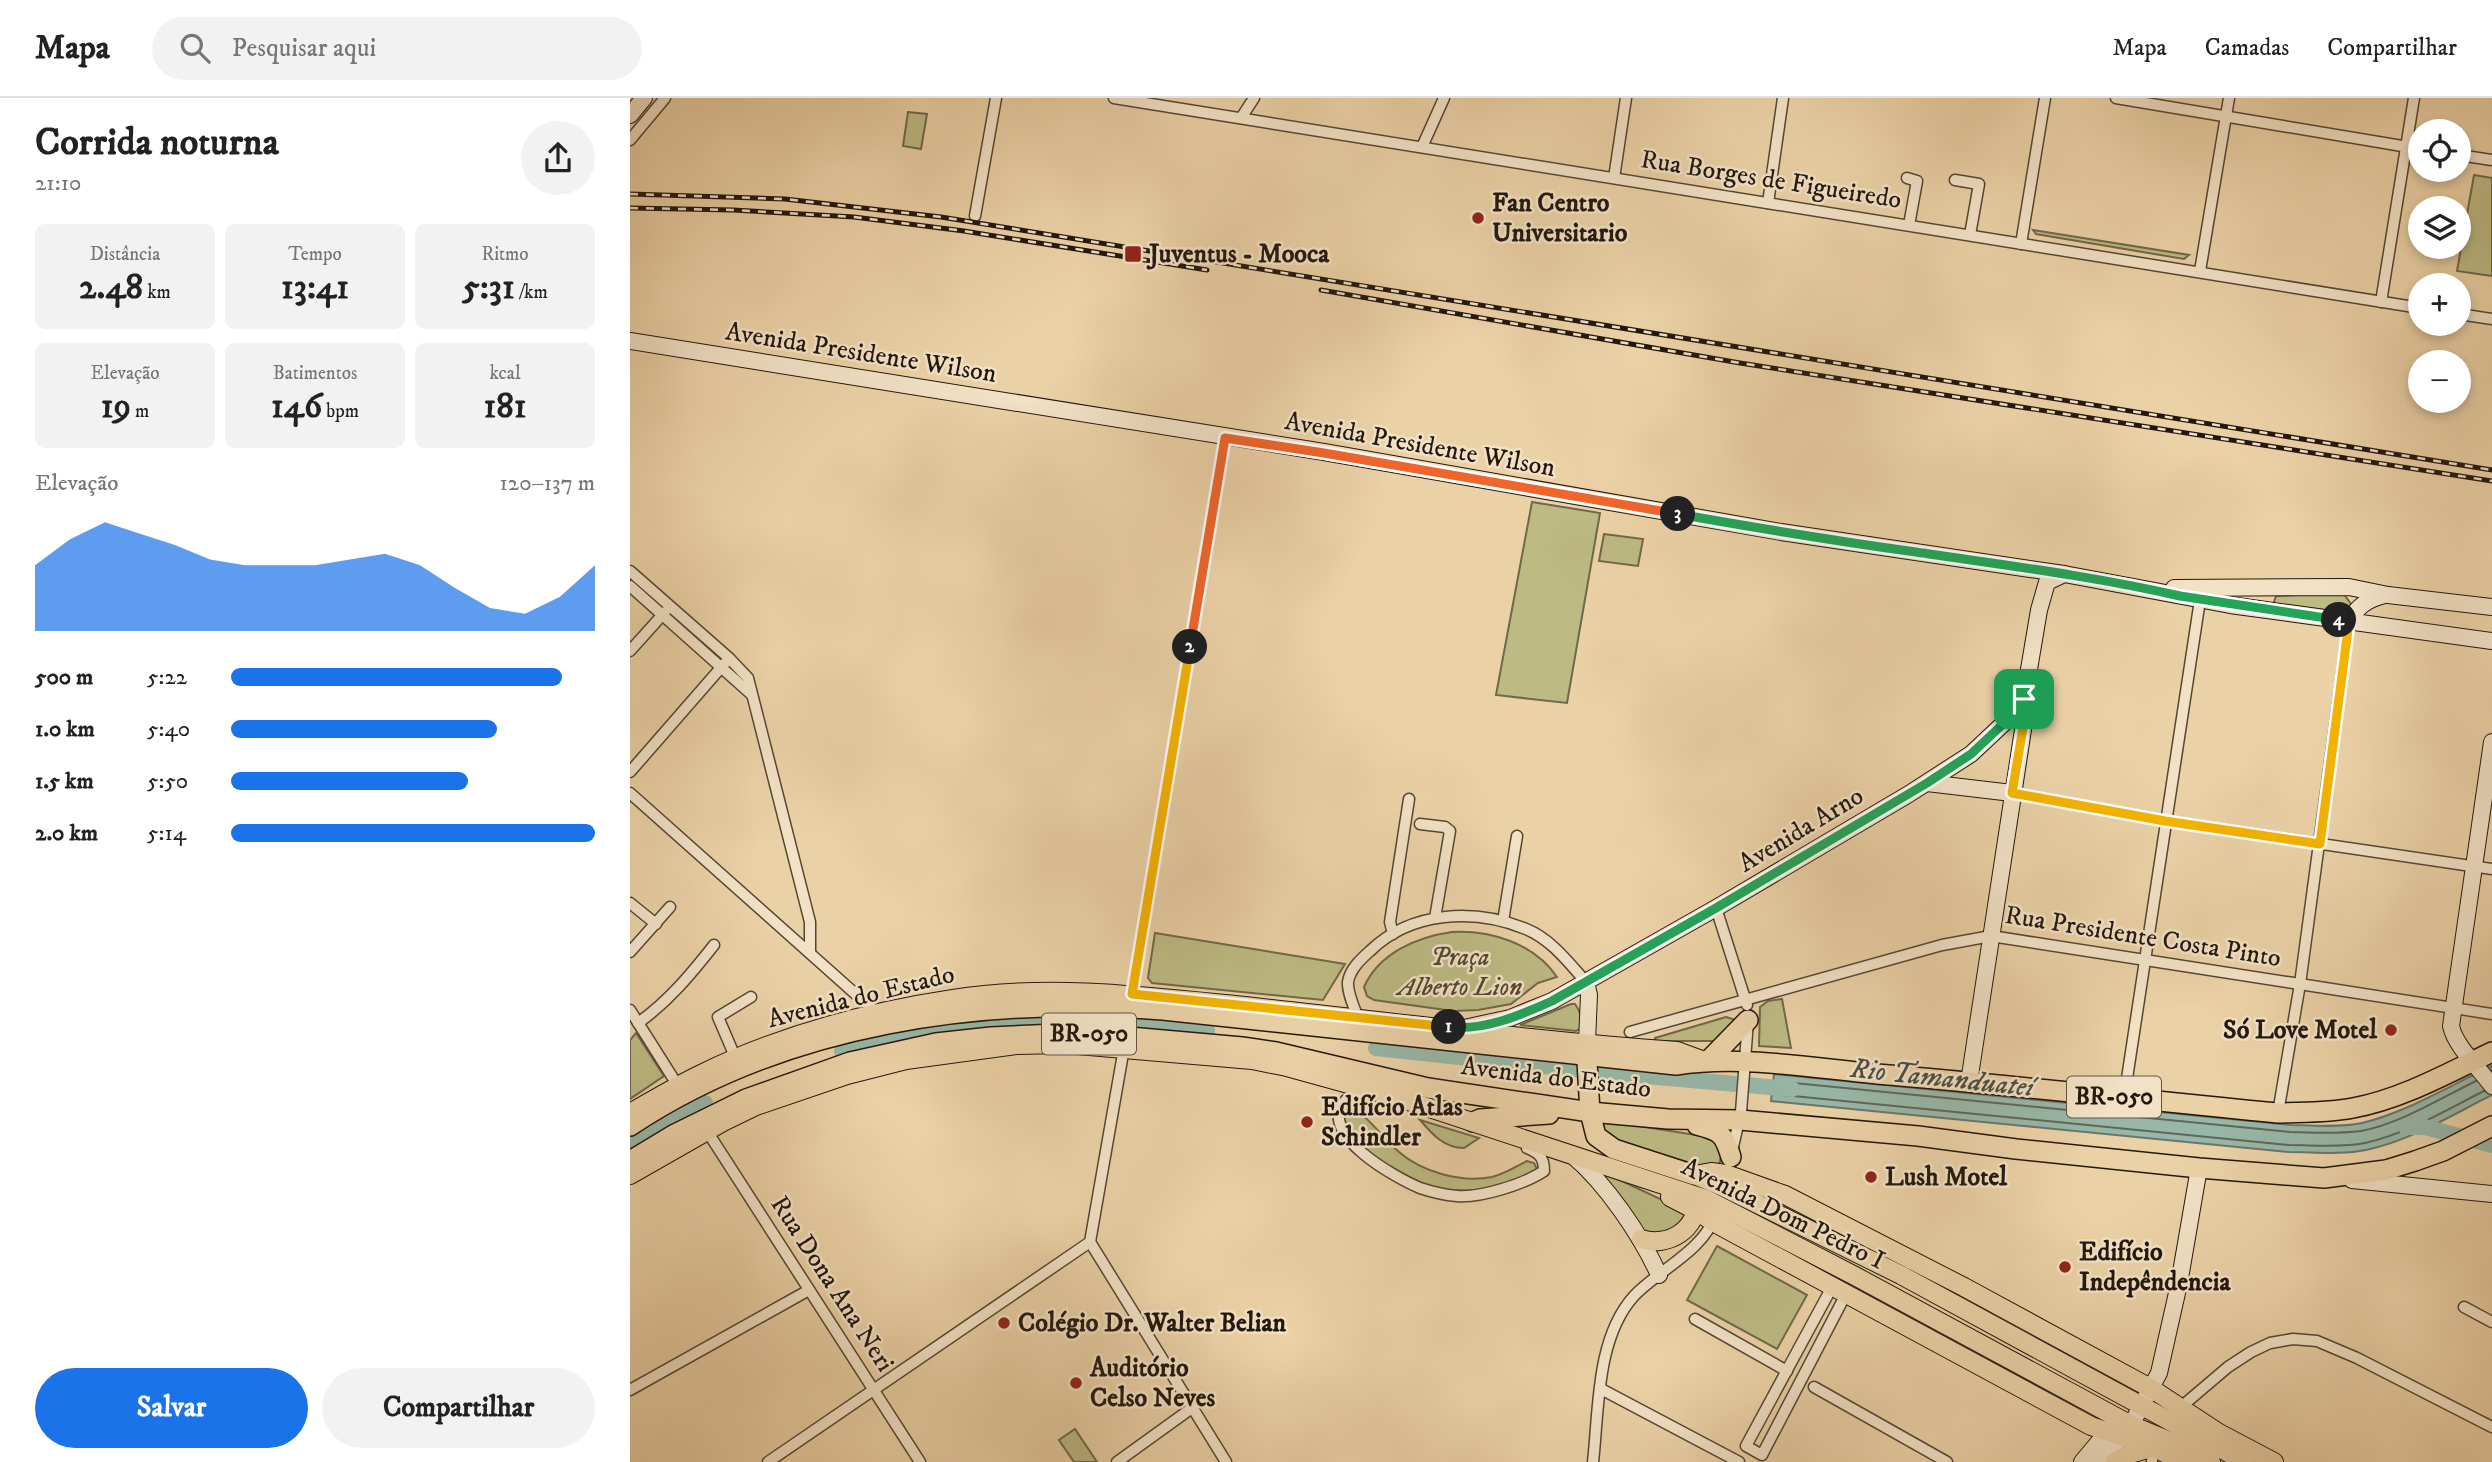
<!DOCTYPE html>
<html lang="pt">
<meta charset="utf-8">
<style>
body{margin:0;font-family:"IM FELL DW Pica",serif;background:#f2f2f2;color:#222;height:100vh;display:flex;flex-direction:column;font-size:26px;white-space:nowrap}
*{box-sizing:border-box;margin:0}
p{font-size:23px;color:#767676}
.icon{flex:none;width:38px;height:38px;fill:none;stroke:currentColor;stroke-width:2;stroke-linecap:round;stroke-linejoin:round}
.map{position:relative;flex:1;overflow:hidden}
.panel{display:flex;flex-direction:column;background:#fff;width:630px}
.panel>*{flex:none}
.buttons{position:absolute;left:1778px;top:21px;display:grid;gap:14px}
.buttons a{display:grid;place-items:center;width:63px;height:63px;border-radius:50%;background:#fff;box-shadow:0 4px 10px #0003;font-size:35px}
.pin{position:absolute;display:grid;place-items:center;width:60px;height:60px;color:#fff;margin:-30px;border-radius:14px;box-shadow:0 4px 10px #0006}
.km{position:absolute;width:35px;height:35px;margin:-18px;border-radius:50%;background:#222;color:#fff;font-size:19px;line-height:35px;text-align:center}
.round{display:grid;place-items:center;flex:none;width:74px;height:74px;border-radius:37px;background:#f2f2f2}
.overview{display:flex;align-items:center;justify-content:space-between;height:119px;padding:0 35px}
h1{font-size:38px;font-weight:800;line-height:52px}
.metrics{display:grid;grid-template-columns:repeat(3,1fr);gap:10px;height:119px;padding:7px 35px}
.metrics div{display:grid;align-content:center;border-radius:10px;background:#f2f2f2;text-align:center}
.metrics b{font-size:35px;font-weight:800}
.metrics small{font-size:19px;font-weight:400}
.metrics p{font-size:19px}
.chart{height:196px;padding:14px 35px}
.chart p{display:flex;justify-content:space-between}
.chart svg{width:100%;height:126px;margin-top:7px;fill:#1a73e8;opacity:.7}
.button{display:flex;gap:14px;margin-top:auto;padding:14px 35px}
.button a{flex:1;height:80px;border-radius:42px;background:#1a73e8;color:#fff;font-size:28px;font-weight:800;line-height:80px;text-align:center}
.button a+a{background:#f2f2f2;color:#222}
ul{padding:0 35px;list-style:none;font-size:23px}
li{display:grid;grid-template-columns:112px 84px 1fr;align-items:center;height:52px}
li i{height:18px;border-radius:9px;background:#1a73e8}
header{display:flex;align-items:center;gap:42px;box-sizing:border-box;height:98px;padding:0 35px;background:#fff;border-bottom:2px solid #e0e0e0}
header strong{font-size:33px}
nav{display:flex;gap:38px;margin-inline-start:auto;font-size:24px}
.search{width:490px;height:63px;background:#f2f2f2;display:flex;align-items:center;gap:18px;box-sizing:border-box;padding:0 24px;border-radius:38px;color:#767676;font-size:26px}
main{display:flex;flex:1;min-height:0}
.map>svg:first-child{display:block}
</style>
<header>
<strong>Mapa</strong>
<div class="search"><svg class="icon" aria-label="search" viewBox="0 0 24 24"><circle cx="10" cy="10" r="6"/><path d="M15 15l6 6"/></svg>Pesquisar aqui</div>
<nav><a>Mapa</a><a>Camadas</a><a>Compartilhar</a></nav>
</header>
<main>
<section class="panel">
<div class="overview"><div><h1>Corrida noturna</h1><p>21:10</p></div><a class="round"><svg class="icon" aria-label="share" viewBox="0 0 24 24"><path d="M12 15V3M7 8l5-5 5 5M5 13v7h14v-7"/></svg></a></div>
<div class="metrics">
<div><p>Distância</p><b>2.48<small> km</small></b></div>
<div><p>Tempo</p><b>13:41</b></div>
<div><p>Ritmo</p><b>5:31<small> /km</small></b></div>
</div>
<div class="metrics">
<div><p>Elevação</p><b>19<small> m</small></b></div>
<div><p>Batimentos</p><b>146<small> bpm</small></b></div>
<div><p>kcal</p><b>181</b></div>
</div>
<div class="chart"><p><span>Elevação</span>120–137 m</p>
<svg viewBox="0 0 160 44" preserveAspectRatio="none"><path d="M0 44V21L10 12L20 6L30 10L40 14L50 19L60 21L70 21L80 21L90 19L100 17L110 21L120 29L130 36L140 38L150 32L160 21V44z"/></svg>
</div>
<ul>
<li><b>500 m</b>5:22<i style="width:91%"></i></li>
<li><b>1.0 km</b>5:40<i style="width:73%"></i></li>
<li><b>1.5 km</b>5:50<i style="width:65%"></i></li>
<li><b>2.0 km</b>5:14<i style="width:100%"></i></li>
</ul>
<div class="button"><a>Salvar</a><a>Compartilhar</a></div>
</section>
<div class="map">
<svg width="1862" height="1364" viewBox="0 0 1862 1364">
<rect width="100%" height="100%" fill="#ebd1a6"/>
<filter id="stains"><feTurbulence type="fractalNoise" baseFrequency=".00286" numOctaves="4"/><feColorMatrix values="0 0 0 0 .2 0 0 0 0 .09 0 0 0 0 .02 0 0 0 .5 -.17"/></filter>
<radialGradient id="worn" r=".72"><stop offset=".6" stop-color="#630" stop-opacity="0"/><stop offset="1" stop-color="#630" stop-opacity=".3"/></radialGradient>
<g fill="#bdba83" stroke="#706848" stroke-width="2">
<polygon points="278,14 297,16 291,51 273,48"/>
<polygon points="1844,77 1862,80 1862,178 1827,173"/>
<polygon points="1403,132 1559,157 1554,161 1406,136"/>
<polygon points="902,404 970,415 937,605 866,597"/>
<polygon points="974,436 1013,441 1008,468 969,463"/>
<polygon points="1713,495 1724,510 1720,517 1645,506 1644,504 1646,498"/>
<path d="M822 834C860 832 904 845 927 879L908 885 881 906 848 912 823 913 744 902 737 898 734 889C749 855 787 839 822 834Z"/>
<polygon points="525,835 715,866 693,902 522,885 518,880"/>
<polygon points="1152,901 1161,950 1129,948 1130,909 1138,903"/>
<path d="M941 906H945C951 914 952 920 951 930L946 933 890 927Z"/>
<polygon points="1096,919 1103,921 1106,927 1092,943 1026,943 1025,940"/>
<polygon points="6,935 34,978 0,1001 0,942"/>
<path d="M726 1012C743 1024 753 1040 769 1054 792 1074 831 1085 862 1079 875 1076 885 1069 897 1063L904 1065 907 1071C851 1105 785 1098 737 1053 727 1044 721 1032 714 1022L717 1014Z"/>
<path d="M790 1022 849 1040 834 1050C814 1050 802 1036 790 1022Z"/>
<polygon points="977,1023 1085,1040 1092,1049 1090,1064 1080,1071 980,1041 971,1027"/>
<polygon points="977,1076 1056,1113 1058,1116 1035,1140 1015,1136 974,1079"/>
<polygon points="1087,1148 1177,1197 1147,1251 1057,1202"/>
<polygon points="445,1331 467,1364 444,1364 429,1342"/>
</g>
<path fill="#98b7a8" stroke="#69776a" stroke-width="2" d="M1862 968V997C1822 1017 1780 1043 1736 1052 1711 1057 1684 1054 1659 1054L1141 1003 1144 976 1660 1027C1683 1027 1709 1030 1732 1025 1775 1015 1821 987 1862 968Z"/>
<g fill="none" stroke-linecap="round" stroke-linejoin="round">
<path stroke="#5e675a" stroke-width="2" d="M1846 983C1811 1000 1769 1026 1731 1033 1708 1036 1683 1035 1660 1034L1154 984 1150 986 1149 993 1153 997 1659 1047C1683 1047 1711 1050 1735 1045 1776 1036 1816 1012 1854 993"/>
<g stroke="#98b7a8" stroke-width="16">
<polyline points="746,950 960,973 1162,991"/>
<path d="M212 953C301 926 405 916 497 923 524 925 551 929 577 932"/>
<polyline points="1776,1029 1795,1029 1862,1047"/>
<polyline points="0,1048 75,1005"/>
</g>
<defs>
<g id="street">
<polyline points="484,0 1790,210"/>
<polyline points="1486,0 1790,51"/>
<polyline points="611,20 624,0"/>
<polyline points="0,42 35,0"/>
<polyline points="792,49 814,0"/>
<polyline points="1829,57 1862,62"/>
<polyline points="984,80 996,0"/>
<polyline points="1277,80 1287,83 1279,127"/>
<polyline points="1325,82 1349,86 1340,137"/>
<polyline points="1138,105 1153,0"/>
<polyline points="345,118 366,0"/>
<polyline points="1391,146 1415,0"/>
<polyline points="1570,173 1599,0"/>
<polyline points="1751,204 1784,0"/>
<polyline points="1829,216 1862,221"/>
<polyline points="0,473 99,560 118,580 180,824 180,855"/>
<polyline points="0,488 121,596"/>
<polyline points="0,553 35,514"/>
<polyline points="0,674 95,565"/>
<polyline points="0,695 248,916"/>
<polyline points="1382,695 1535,723 1862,771"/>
<polyline points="790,726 815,729 820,733 805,820"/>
<polyline points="0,805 26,826"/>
<polyline points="1086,810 1117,907"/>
<polyline points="873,823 887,738"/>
<polyline points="763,836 760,824 779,701"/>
<polyline points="0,854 40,809"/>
<polyline points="502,896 595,340"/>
<polyline points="0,912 48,988"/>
<path d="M728 920C724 909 717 894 718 884 720 871 731 861 740 853 781 813 844 810 896 831 921 841 939 865 956 884"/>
<path d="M8 925C39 903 61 876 84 847"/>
<polyline points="1000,934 1312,847 1361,838 1862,916"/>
<polyline points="106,961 88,919 121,899"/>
<path d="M737 991C730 995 719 997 714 1004 688 1037 766 1080 790 1090 802 1094 815 1097 827 1098 851 1100 894 1086 914 1073 914 1059 909 1055 897 1050"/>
<polyline points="1494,1000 1570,502"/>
<polyline points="1648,1015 1670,886 1719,524"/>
<polyline points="77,1033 290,1364"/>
<polyline points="1102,1053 1111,1014 1118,923"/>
<polyline points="460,1144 596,1364"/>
<polyline points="1202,1189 1116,1348 1132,1357 1216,1196"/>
<polyline points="1834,1209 1862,1224"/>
<polyline points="1065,1221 1157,1273"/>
<polyline points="1184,1289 1317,1364"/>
<polyline points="971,1291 1109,1364"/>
<polyline points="0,1292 179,1192"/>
<polyline points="1551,1309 1598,1269 1621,1254 1640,1245 1663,1241 1687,1243 1727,1260 1862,1329"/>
<polyline points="138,1364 460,1144 494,950"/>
<polyline points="487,1364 562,1310"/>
<path d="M963 1364C969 1311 966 1240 1004 1198 1026 1174 1075 1151 1084 1119"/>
<polyline points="1522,1364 1523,1349"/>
</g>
<g id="secondary">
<polyline points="0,17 14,0"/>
<polyline points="0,243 694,354 1151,434 1434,476 1600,507 1862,543"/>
<polyline points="1544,490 1719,489 1758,497 1862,509"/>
<path d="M1719 524C1727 508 1738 501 1755 497"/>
<path d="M1862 644 1821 928C1825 948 1850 971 1862 988"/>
<polyline points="1297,685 1382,695"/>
<polyline points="956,884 959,897 957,944"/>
<polyline points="834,930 880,920 922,903 1086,810 1279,696 1341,656 1388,612 1394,601"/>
<polyline points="1339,984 1396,612 1394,601 1409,512 1417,484 1434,476"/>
<path d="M943 1058C976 1086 1011 1137 1029 1177"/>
<polyline points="1722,1082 1862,1096"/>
<polyline points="1452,1364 1483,1327"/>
<polyline points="1470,1364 1501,1327 1529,1275 1549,1186 1569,1070"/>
</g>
<g id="primary">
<path d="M0 1015C23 1002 46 988 71 976 149 938 237 914 323 901 422 885 524 899 624 909 765 924 906 943 1047 953L1074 963"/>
<polyline points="0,1077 93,1024 126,1008 217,977 276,962 386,947 436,946 622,962 657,969 766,999 1076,1101 1225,1178 1501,1327 1542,1344 1581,1364"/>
<polyline points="1064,1077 1081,1074 1096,1076 1155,1097 1334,1189 1522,1291 1589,1335 1644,1364"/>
<polyline points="1067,1078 1093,1089 1271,1177 1615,1364"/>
<polyline points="1040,1099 1067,1113 1083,1124 1461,1328 1523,1349 1552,1364"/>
<path d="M1011 1141C1038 1150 1069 1131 1066 1101"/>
<polyline points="1485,1364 1497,1357 1524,1349"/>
</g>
<g id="highway">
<polyline points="956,947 960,1014 966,1038 984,1051 1064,1077"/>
<polyline points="1078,963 1118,922"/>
<polyline points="843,1024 850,1021 919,1016"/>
<path d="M1067 1027C1091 1033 1094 1036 1101 1059"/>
<path d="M0 1028C155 925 352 898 533 912L1046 967C1112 957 1181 970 1247 976 1381 987 1514 1002 1648 1015 1673 1014 1698 1015 1723 1010 1772 1001 1818 975 1862 954"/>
<polyline points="0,1063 45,1036 116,1001 220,964 306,945 361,939 426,936 466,936 612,949 646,954 798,990 960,1014 1038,1021 1110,1022 1288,1038 1386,1051 1569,1070 1694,1080 1756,1072 1785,1063 1813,1053 1862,1028"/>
</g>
</defs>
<use href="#street" stroke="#554633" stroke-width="13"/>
<use href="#secondary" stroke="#23170d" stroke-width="18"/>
<use href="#primary" stroke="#23170d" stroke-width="20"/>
<use href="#highway" stroke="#23170d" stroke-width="22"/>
<use href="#street" stroke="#f2e1c5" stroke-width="10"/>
<use href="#secondary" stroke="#f2e1c5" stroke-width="16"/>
<use href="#primary" stroke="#ebd1a6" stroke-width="18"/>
<use href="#highway" stroke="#ebd1a6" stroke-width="19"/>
<defs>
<g id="rail">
<polyline points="0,96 155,101 311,119 1862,372"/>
<polyline points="0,110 103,112 224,119 334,133 577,172"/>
<polyline points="691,192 1110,265 1862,383"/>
</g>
</defs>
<use href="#rail" stroke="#23170d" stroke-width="5"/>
<use href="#rail" stroke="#f2e1c5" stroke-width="2.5" stroke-dasharray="8" stroke-linecap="butt"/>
</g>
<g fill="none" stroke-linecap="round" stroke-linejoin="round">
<defs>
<path id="split-1" d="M819 929C854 933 891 917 922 903L1086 810 1297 685 1341 656 1388 612 1394 601"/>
<polyline id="split-2" points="560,549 502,896 819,929"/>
<polyline id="split-3" points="560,549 595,340 694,355 1048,416"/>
<path id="split-4" d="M1048 416C1127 430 1206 443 1286 454 1374 467 1463 478 1550 498L1709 522"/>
<polyline id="split-5" points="1394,601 1396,612 1382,695 1535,723 1690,746 1719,524 1709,522"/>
</defs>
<use href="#split-1" stroke="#fff" stroke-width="14"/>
<use href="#split-2" stroke="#fff" stroke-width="14"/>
<use href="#split-3" stroke="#fff" stroke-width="14"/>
<use href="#split-4" stroke="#fff" stroke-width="14"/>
<use href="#split-5" stroke="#fff" stroke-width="14"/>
<use href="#split-1" stroke="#22a559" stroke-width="9"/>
<use href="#split-2" stroke="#f5b400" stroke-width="9"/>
<use href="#split-3" stroke="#f0652b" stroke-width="9"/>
<use href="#split-4" stroke="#22a559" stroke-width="9"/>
<use href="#split-5" stroke="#f5b400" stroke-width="9"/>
</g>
<g fill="#8f2418" stroke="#f2e1c5" stroke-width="2.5">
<circle cx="848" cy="120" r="7"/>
<rect x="494" y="147" width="18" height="18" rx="3.5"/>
<circle cx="1761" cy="932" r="7"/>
<circle cx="677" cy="1024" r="7"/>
<circle cx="1241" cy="1079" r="7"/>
<circle cx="1435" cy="1169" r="7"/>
<circle cx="374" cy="1225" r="7"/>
<circle cx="446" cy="1285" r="7"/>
</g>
<g text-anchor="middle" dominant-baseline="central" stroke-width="5" stroke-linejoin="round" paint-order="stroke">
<g fill="#f2e1c5" stroke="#615444" stroke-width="2">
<rect x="412" y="915.5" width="94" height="41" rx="5"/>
<rect x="1437" y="978.5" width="94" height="41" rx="5"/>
</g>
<g font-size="24" font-weight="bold" fill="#23170d">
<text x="459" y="936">BR-050</text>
<text x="1484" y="999">BR-050</text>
</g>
<g font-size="26" fill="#23170d" stroke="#f2e1c5">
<text transform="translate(1141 82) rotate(9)">Rua Borges de Figueiredo</text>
<text transform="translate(231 255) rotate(9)">Avenida Presidente Wilson</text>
<text transform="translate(790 347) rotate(10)">Avenida Presidente Wilson</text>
<text transform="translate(1171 732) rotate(-31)">Avenida Arno</text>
<text transform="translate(1513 839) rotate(9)">Rua Presidente Costa Pinto</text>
<text transform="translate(231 899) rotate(-14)">Avenida do Estado</text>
<text transform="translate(926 980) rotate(7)">Avenida do Estado</text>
<text transform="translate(1153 1116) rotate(26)">Avenida Dom Pedro I</text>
<text transform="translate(202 1186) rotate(57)">Rua Dona Ana Neri</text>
</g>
<g font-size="26" font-weight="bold" fill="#23170d" stroke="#f2e1c5" text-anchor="start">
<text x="862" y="105">Fan Centro<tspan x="862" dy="30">Universitario</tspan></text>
<text x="519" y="156">Juventus - Mooca</text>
<text x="1747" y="932" text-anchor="end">Só Love Motel</text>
<text x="691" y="1009">Edifício Atlas<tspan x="691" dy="30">Schindler</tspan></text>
<text x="1255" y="1079">Lush Motel</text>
<text x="1449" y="1154">Edifício<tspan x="1449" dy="30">Indepêndencia</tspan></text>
<text x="388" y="1225">Colégio Dr. Walter Belian</text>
<text x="460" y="1270">Auditório<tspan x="460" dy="30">Celso Neves</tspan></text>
</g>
<g font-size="26" font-style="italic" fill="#514830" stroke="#f2e1c5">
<text x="830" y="859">Praça<tspan x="830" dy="30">Alberto Lion</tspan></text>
</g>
<g font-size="28" font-style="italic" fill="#4c4f43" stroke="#f2e1c5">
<text transform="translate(1312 980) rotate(6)">Rio Tamanduateí</text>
</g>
</g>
<rect width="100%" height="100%" filter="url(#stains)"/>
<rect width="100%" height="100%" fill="url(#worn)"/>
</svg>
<div class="buttons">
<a><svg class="icon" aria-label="locate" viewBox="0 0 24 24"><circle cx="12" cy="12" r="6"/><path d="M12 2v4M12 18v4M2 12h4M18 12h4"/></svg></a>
<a><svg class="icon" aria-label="layers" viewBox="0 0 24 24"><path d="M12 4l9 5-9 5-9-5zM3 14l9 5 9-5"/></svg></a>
<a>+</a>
<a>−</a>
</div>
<div class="pin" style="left:1394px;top:601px;background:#1e9e55"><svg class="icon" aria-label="arrive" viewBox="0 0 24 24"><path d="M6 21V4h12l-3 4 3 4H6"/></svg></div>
<b class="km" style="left:819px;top:929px">1</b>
<b class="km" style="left:560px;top:549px">2</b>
<b class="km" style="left:1048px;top:416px">3</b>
<b class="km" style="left:1709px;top:522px">4</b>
</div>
</main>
